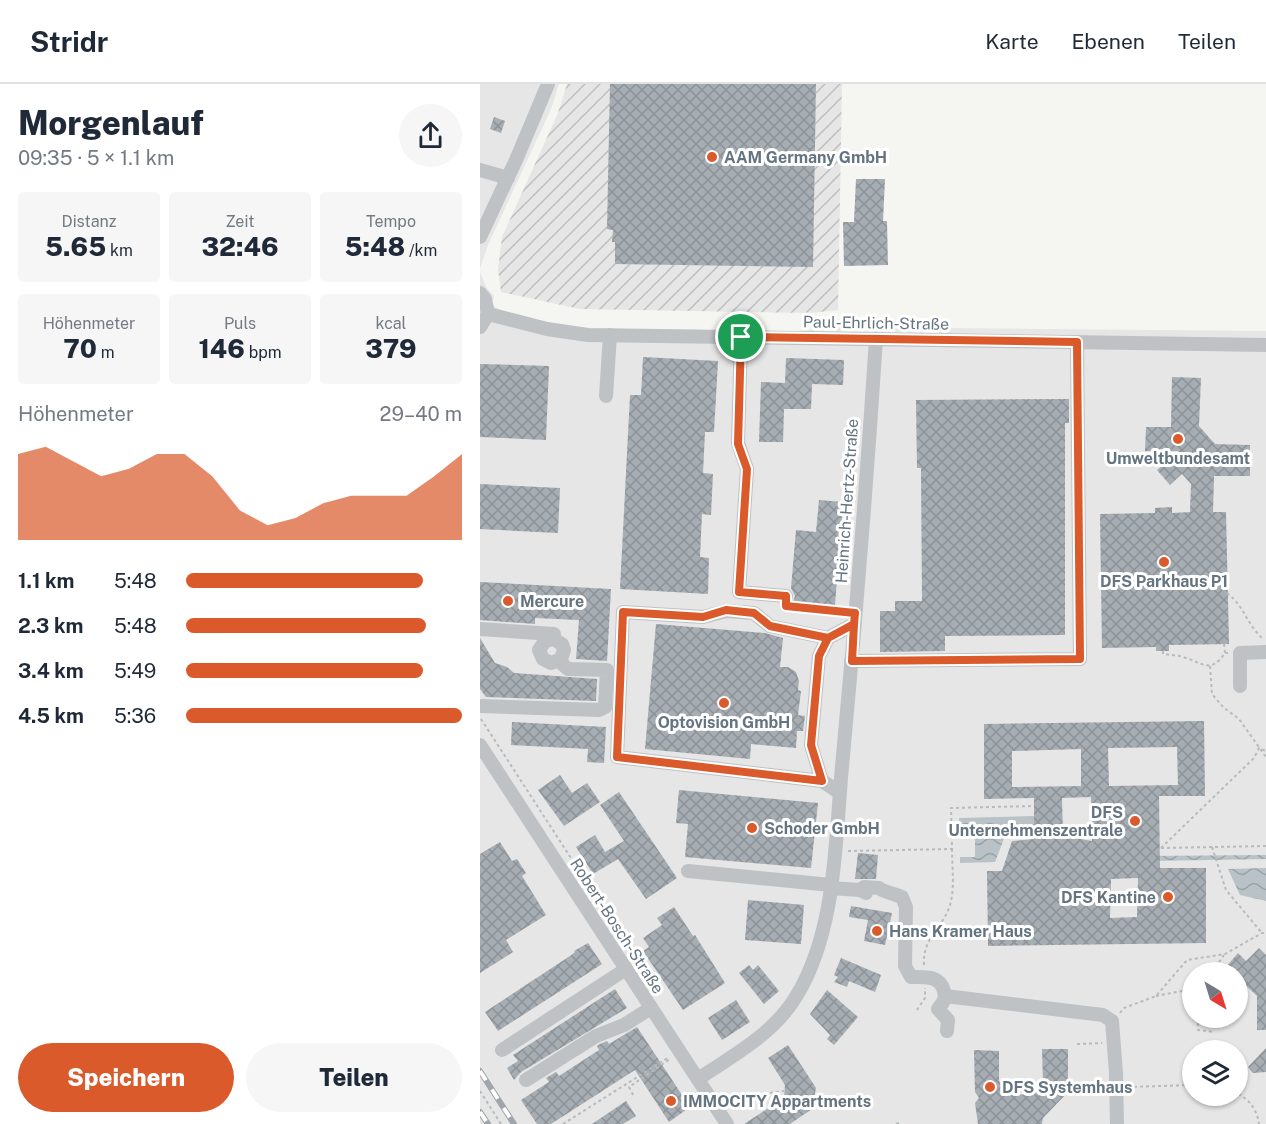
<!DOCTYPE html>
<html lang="de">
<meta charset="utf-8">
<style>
body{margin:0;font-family:"Public Sans",sans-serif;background:#f6f6f7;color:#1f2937;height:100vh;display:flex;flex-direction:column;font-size:22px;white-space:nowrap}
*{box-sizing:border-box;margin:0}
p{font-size:20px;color:#747a83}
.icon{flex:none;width:33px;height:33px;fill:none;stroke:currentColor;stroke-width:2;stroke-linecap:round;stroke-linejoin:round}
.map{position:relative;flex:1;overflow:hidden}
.sheet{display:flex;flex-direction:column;background:#fff;width:480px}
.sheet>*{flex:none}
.needle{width:39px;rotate:142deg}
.fabs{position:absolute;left:702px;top:878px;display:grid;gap:12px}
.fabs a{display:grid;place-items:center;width:66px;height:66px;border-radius:50%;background:#fff;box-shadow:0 2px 4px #0004;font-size:30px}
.pin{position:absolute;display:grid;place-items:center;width:51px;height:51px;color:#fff;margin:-26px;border:3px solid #fff;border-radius:50%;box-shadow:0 2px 6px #0007}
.round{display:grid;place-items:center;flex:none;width:63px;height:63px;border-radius:32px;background:#f6f6f7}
.headline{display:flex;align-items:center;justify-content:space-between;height:102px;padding:0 18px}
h1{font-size:33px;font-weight:800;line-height:45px}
.metrics{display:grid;grid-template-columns:repeat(3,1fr);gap:9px;height:102px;padding:6px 18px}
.metrics div{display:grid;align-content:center;border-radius:6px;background:#f6f6f7;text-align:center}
.metrics b{font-size:26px;font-weight:800}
.metrics small{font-size:16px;font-weight:400}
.metrics p{font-size:16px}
.chart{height:168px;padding:12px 18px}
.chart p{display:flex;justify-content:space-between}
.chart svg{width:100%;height:108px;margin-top:6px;fill:#db5a2b;opacity:.7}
.primary-button{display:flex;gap:12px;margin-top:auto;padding:12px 18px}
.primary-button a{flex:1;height:69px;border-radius:36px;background:#db5a2b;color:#fff;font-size:24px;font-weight:800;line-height:69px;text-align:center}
.primary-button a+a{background:#f6f6f7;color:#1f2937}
ul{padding:0 18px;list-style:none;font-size:20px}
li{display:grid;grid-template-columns:96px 72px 1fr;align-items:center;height:45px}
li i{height:15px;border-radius:8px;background:#db5a2b}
header{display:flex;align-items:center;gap:36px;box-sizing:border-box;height:84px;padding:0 30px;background:#fff;border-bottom:2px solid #e0e1e3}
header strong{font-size:28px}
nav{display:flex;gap:33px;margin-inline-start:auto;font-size:21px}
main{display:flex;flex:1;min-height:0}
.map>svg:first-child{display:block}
</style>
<header>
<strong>Stridr</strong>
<nav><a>Karte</a><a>Ebenen</a><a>Teilen</a></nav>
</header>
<main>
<section class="sheet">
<div class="headline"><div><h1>Morgenlauf</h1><p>09:35 · 5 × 1.1 km</p></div><a class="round"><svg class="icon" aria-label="share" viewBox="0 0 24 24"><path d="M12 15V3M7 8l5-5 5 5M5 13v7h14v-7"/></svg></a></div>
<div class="metrics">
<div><p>Distanz</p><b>5.65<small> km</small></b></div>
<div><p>Zeit</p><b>32:46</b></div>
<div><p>Tempo</p><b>5:48<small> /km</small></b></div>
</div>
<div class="metrics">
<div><p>Höhenmeter</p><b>70<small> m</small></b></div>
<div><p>Puls</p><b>146<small> bpm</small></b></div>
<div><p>kcal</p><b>379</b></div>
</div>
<div class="chart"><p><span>Höhenmeter</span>29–40 m</p>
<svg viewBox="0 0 160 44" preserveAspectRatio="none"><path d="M0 44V9L10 6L20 12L30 18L40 15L50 9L60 9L70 18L80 32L90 38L100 35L110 29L120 26L130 26L140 26L150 18L160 9V44z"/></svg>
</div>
<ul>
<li><b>1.1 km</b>5:48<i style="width:86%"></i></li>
<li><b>2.3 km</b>5:48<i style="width:87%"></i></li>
<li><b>3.4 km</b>5:49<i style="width:86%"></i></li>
<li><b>4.5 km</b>5:36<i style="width:100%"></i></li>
</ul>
<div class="primary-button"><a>Speichern</a><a>Teilen</a></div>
</section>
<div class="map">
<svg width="786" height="1040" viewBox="0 0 786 1040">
<defs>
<pattern id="industrial-furrows" width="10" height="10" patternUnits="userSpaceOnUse" patternTransform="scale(1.5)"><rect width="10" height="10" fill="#e5e6e5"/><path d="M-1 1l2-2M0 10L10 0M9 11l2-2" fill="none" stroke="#bdbfbf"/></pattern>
<pattern id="water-waves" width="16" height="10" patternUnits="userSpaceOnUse" patternTransform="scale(1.5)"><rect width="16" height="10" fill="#b8c2c7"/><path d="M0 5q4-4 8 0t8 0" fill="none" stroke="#99a2a7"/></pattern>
<pattern id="building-cross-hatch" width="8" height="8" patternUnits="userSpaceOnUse" patternTransform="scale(1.5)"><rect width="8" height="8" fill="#a7aeb3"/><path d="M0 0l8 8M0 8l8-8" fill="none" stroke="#8c9297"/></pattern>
</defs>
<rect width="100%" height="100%" fill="#f5f5f1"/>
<g fill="#e5e6e5" fill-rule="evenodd">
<polygon points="0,0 79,0 71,25 8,161 0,184"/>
<path d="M0 188 6 203 14 212 12 219 15 223 67 245 261 253 353 243 786 247V1040H0ZM712 888H758V933H712ZM712 966H758V1011H712Z"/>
</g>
<polygon fill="url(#industrial-furrows)" points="87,0 362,0 358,226 330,229 100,225 21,208 18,185 22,153 78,29"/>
<g fill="url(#water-waves)">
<polygon points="554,732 554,749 525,752 515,778 480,779 480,773 495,773 495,751 480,751 479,734"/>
<polygon points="786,771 786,775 670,777 670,772"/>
<polygon points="786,784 786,817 760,811 748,785"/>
</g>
<g fill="url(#building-cross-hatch)" fill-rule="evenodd">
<polygon points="130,0 336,0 333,183 135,180 135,158 132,158 133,146 127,145"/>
<polygon points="14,33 25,37 21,49 10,45"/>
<polygon points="376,95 405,95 403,137 407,137 408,181 364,182 363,138 374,138"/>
<polygon points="163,273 238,277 234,348 225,348 223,389 233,390 231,431 222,430 220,473 229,474 228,510 140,505 150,311 161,311"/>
<polygon points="306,274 364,276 363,301 332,300 331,325 304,325 303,358 279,358 281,298 305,299"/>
<polygon points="0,280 69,282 66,356 0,353"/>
<polygon points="692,293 721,294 719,342 735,360 770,361 770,392 734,392 733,428 746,428 749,560 689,561 689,567 676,567 676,563 622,564 620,430 675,429 675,424 692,423 692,429 710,428 711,400 702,390 690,401 677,386 699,367 665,367 666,343 691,343"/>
<polygon points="589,315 589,339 585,339 585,551 465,552 465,567 400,568 400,527 415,527 415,517 442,517 441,384 437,384 436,316"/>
<rect x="631" y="371" width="33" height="10"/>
<polygon points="0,400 80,404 78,449 0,445"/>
<polygon points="339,416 363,418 355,521 313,518 315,512 311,504 316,446 336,448"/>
<polygon points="0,498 131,505 127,577 96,575 99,536 55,534 55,540 0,536"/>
<polygon points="176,540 285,549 303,554 300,583 308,583 316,588 319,597 318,606 321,607 318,631 325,632 323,647 317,647 316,664 271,660 270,675 165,665"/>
<polygon points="0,554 15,579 27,583 34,589 117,595 116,617 6,613 0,605"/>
<path d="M724 637 725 712H679L680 784H726V859L508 862 507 787H522L532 757 554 755V714L504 715V640ZM697 663 698 701 629 702 628 664ZM601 665V702L532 703V667ZM611 713 612 757 583 752 582 714ZM658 794 657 833 630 834 631 795Z"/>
<polygon points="32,638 126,643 124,679 107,678 108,665 31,661"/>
<polygon points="80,691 92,709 107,699 120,718 84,742 58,706"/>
<polygon points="199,706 338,719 331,784 205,773 208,740 196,739"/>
<polygon points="139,708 197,794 166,815 138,775 113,790 96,763 115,751 125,768 144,757 120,721"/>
<polygon points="20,758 32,777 37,775 46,789 42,792 66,831 26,856 33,868 0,889 0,770"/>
<polygon points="378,769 398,771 396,795 375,795"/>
<polygon points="268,816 324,821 321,860 265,856"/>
<polygon points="371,822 412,829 405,861 384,857 388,836 369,833"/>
<polygon points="194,823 213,852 215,851 245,899 203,926 163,867 169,863 163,854 182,841 177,834"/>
<polygon points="108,859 122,880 18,947 5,928 90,872 95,868 94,867"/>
<polygon points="779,864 786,871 786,946 777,946 777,912 758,894 758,888 752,888 746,883 758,869 766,877"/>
<polygon points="361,874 401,891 395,908 369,897 367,903 354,898 358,893 354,891"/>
<polygon points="269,881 273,886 278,881 299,907 284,920 259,889"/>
<polygon points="135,905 147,924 41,988 34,996 27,984 38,977 33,971"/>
<polygon points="347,906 378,933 354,961 347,955 350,951 330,930"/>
<polygon points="256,916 270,938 242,956 228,934"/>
<polygon points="157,943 210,1023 189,1038 155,986 71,1040 57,1040 41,1016 69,998 66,994 76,988 79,992 119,966 117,962 120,960 127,957 129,960"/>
<polygon points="308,961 336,1004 332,1025 310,1040 264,1040 304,1014 305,1001 288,974"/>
<polygon points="786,964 786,988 773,989 768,983"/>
<polygon points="562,965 588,965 588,1008 563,1034 562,1040 498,1040 495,1019 499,1014 495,1008 494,966 519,967 519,997 532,1010 552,1011 563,998"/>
<polygon points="146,1017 156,1032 143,1040 112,1040"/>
</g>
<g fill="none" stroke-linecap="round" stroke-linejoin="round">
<g stroke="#b8bbbd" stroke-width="2" stroke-dasharray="3 3" stroke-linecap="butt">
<path d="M747 509C765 523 766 539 782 554"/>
<polyline points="313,523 364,528"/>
<polyline points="744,560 745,569"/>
<path d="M683 567V570C690 571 697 571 703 573 722 578 730 591 745 569H748"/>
<polyline points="730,582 732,610 743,623 759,635 786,673"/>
<polyline points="1,635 122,822"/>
<polyline points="732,763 746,806 782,849"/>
<polyline points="681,764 774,674 779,664 786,667"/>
<polyline points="681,764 786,762"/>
<polyline points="368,767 472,765 471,724 554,722"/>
<path d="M444 881C442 854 463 844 470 821 475 804 472 783 472 765"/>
<polyline points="732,888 744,871"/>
<polyline points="676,912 712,905"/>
<polyline points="437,926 445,914 445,904"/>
<polyline points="640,929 644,924 676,912 707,876 745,870 782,849 786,849"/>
<polyline points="718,933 718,946 734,948"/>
<polyline points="597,960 622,959"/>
<polyline points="648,1003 712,1001"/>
<polyline points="0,1007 21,1040"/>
<polyline points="290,1009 304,1007"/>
<path d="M758 1010C770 1016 777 1026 779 1040"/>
<polyline points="153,1011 149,1003 190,975"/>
<polyline points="83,1040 189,973"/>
<polyline points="416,1040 419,1039"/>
</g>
<g stroke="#bec2c5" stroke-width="14">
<polyline points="0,86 28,94"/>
<polyline points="0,153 36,76 68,0"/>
<polyline points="0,209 5,215 8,230 0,243"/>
<polyline points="8,230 67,245 108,251 786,261"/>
<polyline points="261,253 258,359 267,385 259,508 306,512"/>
<polyline points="126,312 130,251"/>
<polyline points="0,545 74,550 73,555 82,560 84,566 81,575 71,579 63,575 59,566 65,557 73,555"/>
<polyline points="348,554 290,542 274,529 246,527 223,533 143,528 137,673 342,697 359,708"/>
<polyline points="371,577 600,575 597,258"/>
<polyline points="760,602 760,569 786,568"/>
<polyline points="0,622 119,626 125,623 127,586 88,585 79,577"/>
<polyline points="0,661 247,1040"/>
<polyline points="342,697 331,661 339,572 348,554 374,540"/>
<polyline points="208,787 351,801"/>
<polyline points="350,804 380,806 386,809"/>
<path d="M380 806 384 803 399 804C403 808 416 810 422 813L426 823 425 882 431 893C444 893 460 891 464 907 466 915 463 919 458 925L468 936 467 947"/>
<polyline points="465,912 623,931 632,937 636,989 637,1040"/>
<polyline points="22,966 146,885"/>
<path d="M218 995C254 971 295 949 317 911 358 843 355 749 363 672 376 533 387 394 396 255"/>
<polyline points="46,996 116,952 144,941 171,924"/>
</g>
<defs>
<g id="rail">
<polyline points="0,987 34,1040"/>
<polyline points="0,1028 8,1040"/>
</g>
</defs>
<use href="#rail" stroke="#9fa5aa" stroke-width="6"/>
<use href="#rail" stroke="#fff" stroke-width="4" stroke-dasharray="11" stroke-linecap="butt"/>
</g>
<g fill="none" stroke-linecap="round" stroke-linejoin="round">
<defs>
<polyline id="route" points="261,253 258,360 267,385 259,508 306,512 306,522 375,529 374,540 348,554 339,572 331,661 342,697 137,673 143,528 223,533 246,526 274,529 290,542 348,554 374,540 372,577 600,575 597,258 261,253"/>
</defs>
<use href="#route" stroke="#fff" stroke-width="12"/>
<use href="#route" stroke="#db5a2b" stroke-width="8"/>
</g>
<g fill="#db5a2b" stroke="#fff" stroke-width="2">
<circle cx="232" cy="73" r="6"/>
<circle cx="698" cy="355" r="6"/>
<circle cx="684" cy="478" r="6"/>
<circle cx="28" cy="517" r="6"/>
<circle cx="244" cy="619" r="6"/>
<circle cx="655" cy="737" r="6"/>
<circle cx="272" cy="744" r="6"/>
<circle cx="688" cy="813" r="6"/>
<circle cx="397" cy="847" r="6"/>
<circle cx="510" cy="1003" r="6"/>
<circle cx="191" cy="1017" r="6"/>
</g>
<g text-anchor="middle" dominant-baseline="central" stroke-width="6" stroke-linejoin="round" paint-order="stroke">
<g font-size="16" font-weight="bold" fill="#657481" stroke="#fff" text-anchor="start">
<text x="244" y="73">AAM Germany GmbH</text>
<text x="698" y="374" text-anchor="middle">Umweltbundesamt</text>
<text x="684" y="497" text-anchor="middle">DFS Parkhaus P1</text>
<text x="40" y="517">Mercure</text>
<text x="244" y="638" text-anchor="middle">Optovision GmbH</text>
<text x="643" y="728" text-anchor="end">DFS<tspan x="643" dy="18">Unternehmenszentrale</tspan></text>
<text x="284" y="744">Schoder GmbH</text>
<text x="676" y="813" text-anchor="end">DFS Kantine</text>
<text x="409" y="847">Hans Kramer Haus</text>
<text x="522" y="1003">DFS Systemhaus</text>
<text x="203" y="1017">IMMOCITY Appartments</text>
</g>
<g font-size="16" fill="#657481" stroke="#fff">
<text transform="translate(396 239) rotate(1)">Paul-Ehrlich-Straße</text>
<text transform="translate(367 417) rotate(-86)">Heinrich-Hertz-Straße</text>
<text transform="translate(137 842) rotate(57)">Robert-Bosch-Straße</text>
</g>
</g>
</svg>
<div class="fabs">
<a><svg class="needle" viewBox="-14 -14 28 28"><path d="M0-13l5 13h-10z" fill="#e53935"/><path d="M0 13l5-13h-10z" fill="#747a83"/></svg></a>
<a><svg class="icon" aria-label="layers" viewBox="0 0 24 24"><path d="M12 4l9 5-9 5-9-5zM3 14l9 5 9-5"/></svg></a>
</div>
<div class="pin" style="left:261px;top:253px;background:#1e9e55"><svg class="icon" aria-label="arrive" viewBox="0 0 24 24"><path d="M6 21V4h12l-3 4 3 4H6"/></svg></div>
</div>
</main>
